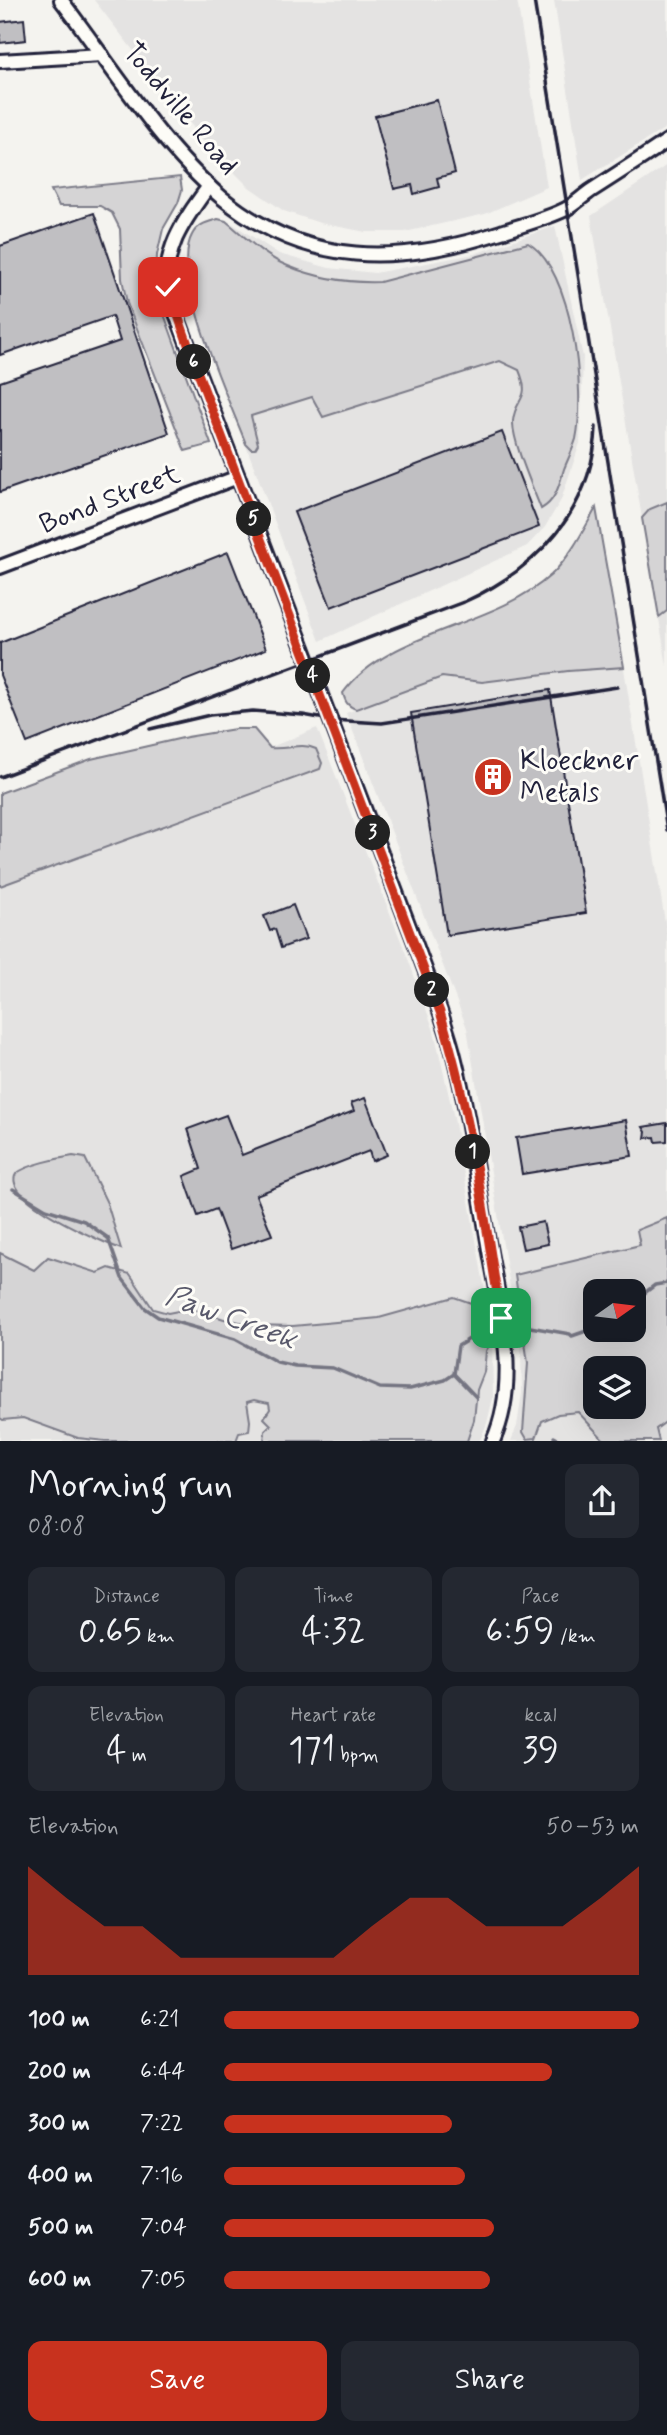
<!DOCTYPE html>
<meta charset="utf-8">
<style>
body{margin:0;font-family:Mynerve,sans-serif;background:#242831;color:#f1f3f6;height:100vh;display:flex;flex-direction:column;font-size:26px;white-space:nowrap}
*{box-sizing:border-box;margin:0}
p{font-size:23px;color:#9ea1a6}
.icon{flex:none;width:38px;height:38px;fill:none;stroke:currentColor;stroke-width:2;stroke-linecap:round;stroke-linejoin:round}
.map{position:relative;height:1441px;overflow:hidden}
.drawer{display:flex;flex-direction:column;background:#171b24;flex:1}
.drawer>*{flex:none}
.needle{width:46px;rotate:76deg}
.tools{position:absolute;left:583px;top:1279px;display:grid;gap:14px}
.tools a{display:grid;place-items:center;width:63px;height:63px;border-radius:14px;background:#171b24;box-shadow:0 7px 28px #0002;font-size:35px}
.pin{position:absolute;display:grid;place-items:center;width:60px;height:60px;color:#fff;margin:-30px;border-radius:14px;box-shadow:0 4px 10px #0006}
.km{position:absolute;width:35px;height:35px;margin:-18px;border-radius:50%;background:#222;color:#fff;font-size:19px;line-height:35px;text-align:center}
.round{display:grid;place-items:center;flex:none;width:74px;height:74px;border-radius:14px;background:#242831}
.overview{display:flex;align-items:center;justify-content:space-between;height:119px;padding:0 28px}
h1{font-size:38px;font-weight:600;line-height:52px}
.figures{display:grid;grid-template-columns:repeat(3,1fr);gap:10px;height:119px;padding:7px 28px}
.figures div{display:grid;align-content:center;border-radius:14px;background:#242831;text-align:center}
.figures b{font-size:35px;font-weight:600}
.figures small{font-size:19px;font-weight:400}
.figures p{font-size:19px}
.chart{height:196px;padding:14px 28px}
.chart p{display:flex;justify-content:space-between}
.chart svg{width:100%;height:126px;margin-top:7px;fill:#c8321e;opacity:.7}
.cta{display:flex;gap:14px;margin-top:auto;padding:14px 28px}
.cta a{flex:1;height:80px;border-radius:14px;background:#c8321e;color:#fff;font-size:28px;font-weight:600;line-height:80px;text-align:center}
.cta a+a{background:#242831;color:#f1f3f6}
ul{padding:0 28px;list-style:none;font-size:23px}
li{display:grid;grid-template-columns:112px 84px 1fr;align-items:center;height:52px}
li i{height:18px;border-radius:9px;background:#c8321e}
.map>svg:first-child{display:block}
</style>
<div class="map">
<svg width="667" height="1441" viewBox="0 0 667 1441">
<rect width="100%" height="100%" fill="#f4f3ef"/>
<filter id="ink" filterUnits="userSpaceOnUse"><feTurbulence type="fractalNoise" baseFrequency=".0143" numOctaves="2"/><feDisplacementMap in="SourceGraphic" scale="14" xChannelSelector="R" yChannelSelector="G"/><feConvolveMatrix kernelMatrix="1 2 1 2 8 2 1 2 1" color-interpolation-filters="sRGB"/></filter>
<g filter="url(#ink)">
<g fill="#e4e3e2" fill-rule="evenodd">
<polygon points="94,0 517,0 547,187 485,214 405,232 366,232 320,223 284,211 249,187 207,145"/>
<polygon points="554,0 667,0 667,127 582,180"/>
<polygon points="667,165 667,666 591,216"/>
<polygon points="218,219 233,224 279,254 329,268 375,273 474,254 555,226 583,357 580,443 561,500 545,527 527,546 320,641 192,303 187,265 190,236 200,225"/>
<path d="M615 613 667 934V1441H511L517 1426 522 1393 521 1353 467 1028 346 713ZM595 1292H634V1330H595ZM595 1368H634V1407H595Z"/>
<polygon points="317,728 410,964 434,1031 454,1118 484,1285 492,1340 493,1398 487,1423 481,1438 479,1441 0,1441 0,860"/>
</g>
<g fill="#d5d4d5" stroke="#7c7b88" stroke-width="2" fill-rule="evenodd">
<polygon points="180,177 182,190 178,203 163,229 157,255 156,278 160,303 211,444 185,451 127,303 122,279 120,229 112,213 100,206 59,206 51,190"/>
<path d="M218 219 226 221C245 237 265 257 288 266 317 278 350 283 380 282L528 243C573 269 586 392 576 439 573 449 568 459 564 469 559 485 556 501 541 509 533 488 512 441 513 421 515 397 532 401 519 370L500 361 323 417 312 397 251 416 258 444 255 449H251L246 444C230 402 170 274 192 235 197 224 208 222 218 219Z"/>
<polygon points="667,502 667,611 659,617 642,518 650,509"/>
<path d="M596 508 624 667 568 671 482 682 442 677 356 709C347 706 345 701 343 693 389 630 492 628 551 575 570 557 583 531 596 508Z"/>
<path d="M235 729H254L270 748C288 750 300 742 316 749L322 763 320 769 0 886V793L91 759 187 737Z"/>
<path d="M73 1156 85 1158 107 1203 121 1249C105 1243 0 1199 16 1174 25 1165 60 1158 73 1156Z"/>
<path d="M667 1218V1421L656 1429 659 1441H605L578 1412 558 1414 542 1421 536 1438 527 1439 523 1432 528 1363 515 1275 640 1245 637 1230ZM595 1292H634V1330H595ZM595 1368H634V1407H595Z"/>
<polygon points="0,1253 34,1270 48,1257 98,1273 109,1268 130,1274 153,1309 168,1313 183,1310 200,1311 224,1319 255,1325 293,1326 379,1318 454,1297 474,1304 488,1313 492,1340 486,1351 484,1372 477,1390 474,1420 467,1441 264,1441 265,1431 271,1425 264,1418 270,1409 269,1403 254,1400 247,1402 250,1421 249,1431 239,1433 236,1441 105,1441 78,1438 23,1418 3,1420 0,1418"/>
</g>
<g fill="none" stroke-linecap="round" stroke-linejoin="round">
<g stroke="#757582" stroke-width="3.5">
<polyline points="13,1189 46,1209 84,1221 108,1238 122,1278 145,1308 158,1317 235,1339 277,1362 295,1366 333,1368 380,1388 410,1389 445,1380 454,1374"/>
<polyline points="634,1301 655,1285 667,1283"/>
<polyline points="530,1327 570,1334 572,1336 595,1328"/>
<polyline points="454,1374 458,1346 474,1336"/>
<polyline points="454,1374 476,1397"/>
<polyline points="554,1437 561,1441"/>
</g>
</g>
<g fill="#c0bfc2" stroke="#22223b" stroke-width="2">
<polygon points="24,19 26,40 0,43 0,22"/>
<polygon points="437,100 455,173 437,178 439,187 414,194 412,185 394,189 375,116"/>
<polygon points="94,213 169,433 0,492 0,382 120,341 112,316 0,355 0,246"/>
<polygon points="502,432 539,527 331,607 294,512"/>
<polygon points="228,552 266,649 27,743 0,675 0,643"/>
<polygon points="550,690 586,913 447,935 411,713"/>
<polygon points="293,905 306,939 281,948 275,929 270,931 264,916"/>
<polygon points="365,1098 387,1155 372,1161 369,1151 256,1195 272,1235 231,1249 216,1209 198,1216 184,1176 201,1169 188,1129 226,1115 242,1155 354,1111 351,1103"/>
<polygon points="626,1120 632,1156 522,1174 516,1138"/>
<polygon points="667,1123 667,1141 656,1142 655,1137 645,1138 646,1132 643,1127"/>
<polygon points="543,1222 548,1244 523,1249 518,1227"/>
</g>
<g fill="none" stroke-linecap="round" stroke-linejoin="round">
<defs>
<g id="minor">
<path d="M61 0C111 65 159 144 221 197 307 268 400 265 501 232 522 225 546 219 566 209 575 204 583 196 592 190 617 174 642 158 667 141"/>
<polyline points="0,61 102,55"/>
<path d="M209 186C185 219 160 251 169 295L416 945C429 981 443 1015 453 1052 469 1114 477 1178 488 1241 499 1306 521 1378 493 1441"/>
<polyline points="0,567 238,477"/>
</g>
</defs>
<use href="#minor" stroke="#22223b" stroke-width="18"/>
<use href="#minor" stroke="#fdfcf7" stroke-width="12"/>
<g stroke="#22223b" stroke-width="3.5">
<polyline points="534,0 667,830"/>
<polyline points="150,729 210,715 253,711 303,715 331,720 382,723 617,687"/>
<path d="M0 777 464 602C537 569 593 510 596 427"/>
</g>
</g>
</g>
<g fill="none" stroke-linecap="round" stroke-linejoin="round" filter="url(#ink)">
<defs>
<path id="route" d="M168 287 198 373 440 1012C471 1111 484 1215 501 1318"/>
</defs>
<use href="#route" stroke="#fff" stroke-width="14"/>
<use href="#route" stroke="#c8321e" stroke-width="9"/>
</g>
<defs>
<symbol id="building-disc" viewBox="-11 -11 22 22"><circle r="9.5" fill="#c8321e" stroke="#fdfcf7"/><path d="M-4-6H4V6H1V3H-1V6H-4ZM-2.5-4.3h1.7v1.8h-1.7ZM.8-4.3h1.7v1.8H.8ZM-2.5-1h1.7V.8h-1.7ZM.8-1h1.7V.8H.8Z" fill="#fff"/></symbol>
</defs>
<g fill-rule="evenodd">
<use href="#building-disc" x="471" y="755" width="44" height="44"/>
</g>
<g text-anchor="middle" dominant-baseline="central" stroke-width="6" stroke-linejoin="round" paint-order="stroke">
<g font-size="28" fill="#22223b" stroke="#fdfcf7">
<text transform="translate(180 109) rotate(50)">Toddville Road</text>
<text transform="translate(110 500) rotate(-21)">Bond Street</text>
</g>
<g font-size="28" fill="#22223b" stroke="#fdfcf7" text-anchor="start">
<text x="520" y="761">Kloeckner<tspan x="520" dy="32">Metals</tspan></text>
</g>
<g font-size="30" font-style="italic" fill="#59596b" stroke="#fdfcf7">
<text transform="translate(231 1318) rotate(20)">Paw Creek</text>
</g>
</g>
</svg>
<div class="tools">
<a><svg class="needle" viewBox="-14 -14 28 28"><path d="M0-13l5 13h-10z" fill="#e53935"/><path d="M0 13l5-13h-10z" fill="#9ea1a6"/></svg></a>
<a><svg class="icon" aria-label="layers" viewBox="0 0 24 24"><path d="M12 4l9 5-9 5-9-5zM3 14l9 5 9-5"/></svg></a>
</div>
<div class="pin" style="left:501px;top:1318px;background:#1e9e55"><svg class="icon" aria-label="arrive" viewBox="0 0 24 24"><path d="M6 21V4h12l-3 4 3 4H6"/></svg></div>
<div class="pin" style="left:168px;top:287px;background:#d93025"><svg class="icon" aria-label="check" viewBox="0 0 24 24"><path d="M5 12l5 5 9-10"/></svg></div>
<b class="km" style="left:473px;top:1152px">1</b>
<b class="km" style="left:432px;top:990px">2</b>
<b class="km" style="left:373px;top:833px">3</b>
<b class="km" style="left:313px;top:676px">4</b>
<b class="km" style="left:254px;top:519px">5</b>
<b class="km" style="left:194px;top:362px">6</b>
</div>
<section class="drawer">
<div class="overview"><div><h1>Morning run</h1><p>08:08</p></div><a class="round"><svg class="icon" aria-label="share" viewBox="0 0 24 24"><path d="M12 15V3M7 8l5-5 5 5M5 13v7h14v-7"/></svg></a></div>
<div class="figures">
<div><p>Distance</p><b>0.65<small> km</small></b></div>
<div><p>Time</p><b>4:32</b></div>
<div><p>Pace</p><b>6:59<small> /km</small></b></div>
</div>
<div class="figures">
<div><p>Elevation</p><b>4<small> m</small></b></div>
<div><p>Heart rate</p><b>171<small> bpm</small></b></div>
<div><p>kcal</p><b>39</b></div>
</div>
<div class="chart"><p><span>Elevation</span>50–53 m</p>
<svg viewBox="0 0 160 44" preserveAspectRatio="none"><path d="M0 44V6L10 17L20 27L30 27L40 38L50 38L60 38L70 38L80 38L90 27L100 17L110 17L120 27L130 27L140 27L150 17L160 6V44z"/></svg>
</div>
<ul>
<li><b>100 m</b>6:21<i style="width:100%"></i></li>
<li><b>200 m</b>6:44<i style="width:79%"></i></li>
<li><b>300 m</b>7:22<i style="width:55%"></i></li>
<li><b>400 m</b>7:16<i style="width:58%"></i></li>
<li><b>500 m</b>7:04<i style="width:65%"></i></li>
<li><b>600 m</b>7:05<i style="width:64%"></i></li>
</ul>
<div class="cta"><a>Save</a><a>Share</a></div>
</section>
